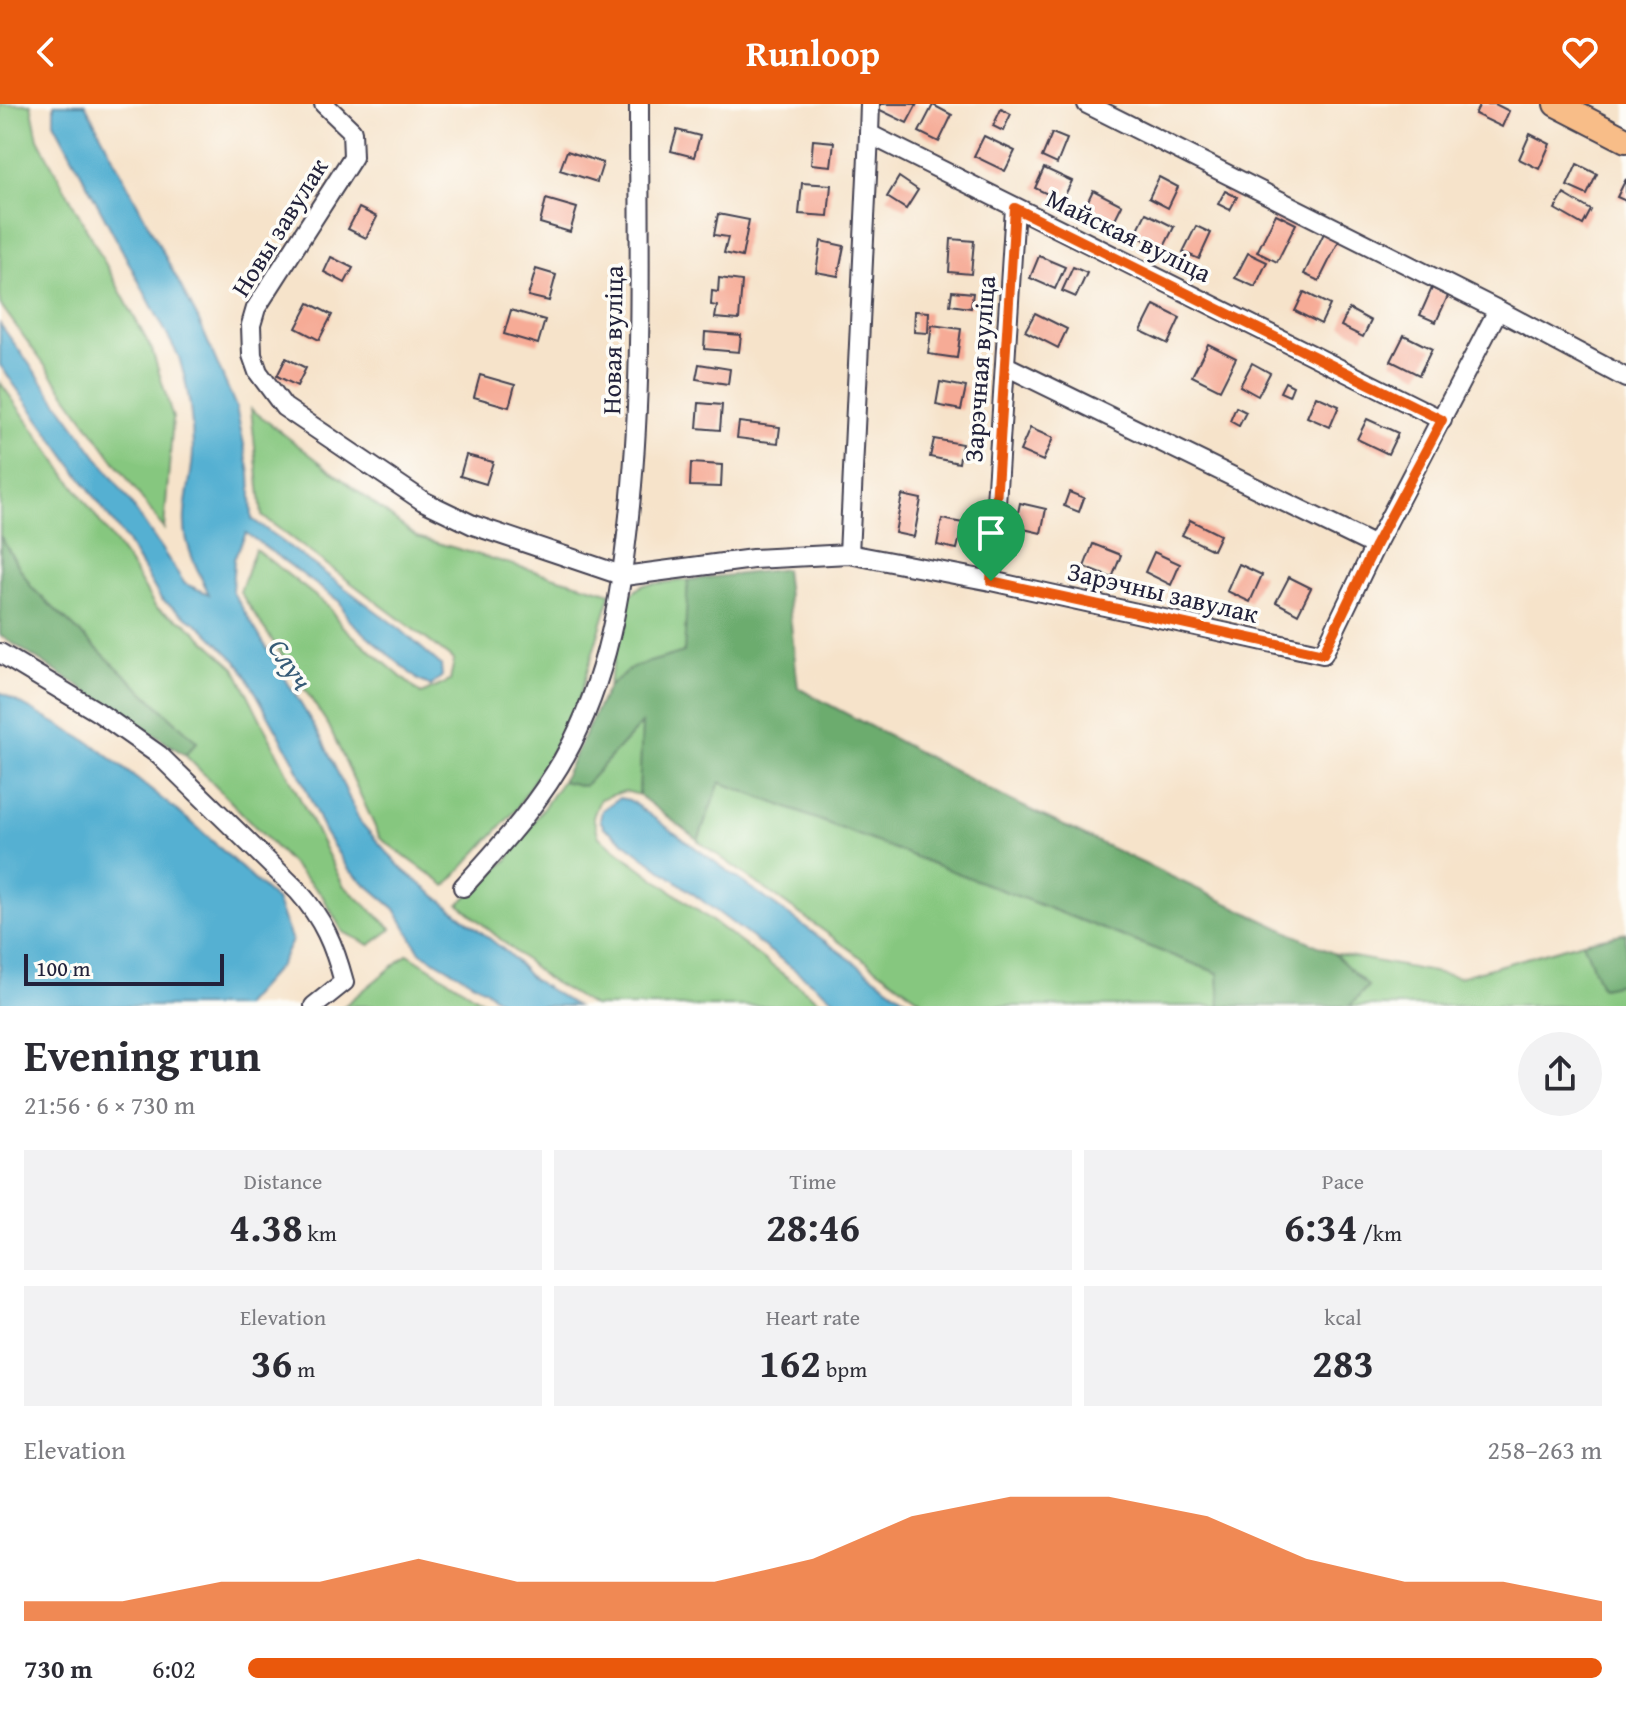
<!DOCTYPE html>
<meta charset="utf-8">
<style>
body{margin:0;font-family:"Gentium Book Plus",serif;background:#f2f2f3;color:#2b2b33;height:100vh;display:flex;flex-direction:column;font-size:30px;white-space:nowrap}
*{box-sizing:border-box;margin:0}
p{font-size:26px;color:#7c7c81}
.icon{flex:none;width:44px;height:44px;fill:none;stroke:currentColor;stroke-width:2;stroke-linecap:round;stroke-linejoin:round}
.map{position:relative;height:902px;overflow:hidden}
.details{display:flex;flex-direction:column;background:#fff;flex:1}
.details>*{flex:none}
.scale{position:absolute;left:24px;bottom:20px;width:200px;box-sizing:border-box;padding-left:8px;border:4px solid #22223b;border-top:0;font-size:22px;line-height:28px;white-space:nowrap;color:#22223b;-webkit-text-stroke:6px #fdfcf7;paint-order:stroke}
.pin{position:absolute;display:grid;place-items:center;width:68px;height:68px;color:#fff;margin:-82px -34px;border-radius:50% 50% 50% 0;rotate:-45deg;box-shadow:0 0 8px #0007}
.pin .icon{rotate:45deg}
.round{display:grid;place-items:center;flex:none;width:84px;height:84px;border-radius:42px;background:#f2f2f3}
.overview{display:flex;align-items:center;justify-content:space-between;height:136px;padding:0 24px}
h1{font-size:44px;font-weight:600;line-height:60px}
.figures{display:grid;grid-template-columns:repeat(3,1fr);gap:12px;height:136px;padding:8px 24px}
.figures div{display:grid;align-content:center;border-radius:0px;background:#f2f2f3;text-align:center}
.figures b{font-size:40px;font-weight:600}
.figures small{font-size:22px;font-weight:400}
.figures p{font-size:22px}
.chart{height:224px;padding:16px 24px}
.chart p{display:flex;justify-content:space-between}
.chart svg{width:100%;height:144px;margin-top:8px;fill:#ea580c;opacity:.7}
ul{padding:0 24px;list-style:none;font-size:26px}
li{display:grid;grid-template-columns:128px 96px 1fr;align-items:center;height:60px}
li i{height:20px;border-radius:10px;background:#ea580c}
header{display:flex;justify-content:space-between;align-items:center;height:104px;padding:0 24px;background:#ea580c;color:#fff;font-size:36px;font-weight:600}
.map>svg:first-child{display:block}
</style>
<header><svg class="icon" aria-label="back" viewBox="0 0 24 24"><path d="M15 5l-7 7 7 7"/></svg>Runloop<svg class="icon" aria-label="heart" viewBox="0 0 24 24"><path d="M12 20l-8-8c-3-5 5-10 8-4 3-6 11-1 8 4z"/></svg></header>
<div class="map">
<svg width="1626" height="902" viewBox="0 0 1626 902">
<rect width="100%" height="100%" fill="#fdfcf7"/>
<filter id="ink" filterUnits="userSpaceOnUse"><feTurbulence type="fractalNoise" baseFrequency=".0125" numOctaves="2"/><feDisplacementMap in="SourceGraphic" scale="16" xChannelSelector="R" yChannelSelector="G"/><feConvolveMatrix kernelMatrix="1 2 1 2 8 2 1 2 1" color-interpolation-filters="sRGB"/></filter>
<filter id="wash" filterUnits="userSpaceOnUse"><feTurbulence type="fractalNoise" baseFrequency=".006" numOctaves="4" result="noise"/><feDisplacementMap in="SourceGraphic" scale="32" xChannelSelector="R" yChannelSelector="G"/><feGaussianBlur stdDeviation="1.8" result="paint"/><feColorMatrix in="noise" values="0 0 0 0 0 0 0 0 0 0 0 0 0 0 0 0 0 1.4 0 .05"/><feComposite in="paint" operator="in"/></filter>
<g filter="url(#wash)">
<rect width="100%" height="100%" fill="#f6e3ca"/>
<g fill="#86c77f" stroke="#54745d" stroke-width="2">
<polygon points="0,0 31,0 38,35 152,246 173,314 164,425 0,200"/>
<polygon points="0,278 132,463 156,504 186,519 235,564 343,781 392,825 370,841 343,828 322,791 185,651 197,638 32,484 0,432"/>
<polygon points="251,305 417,433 611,489 575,608 516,706 446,782 380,734 329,622 240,488 255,445 328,502 342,522 421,590 450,577 454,556 262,412"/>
<polygon points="688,476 685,548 633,563 608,583 628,493 642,481"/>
<polygon points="643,618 639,691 625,687 600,695 593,713 599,733 826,902 593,902 546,874 459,800 507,756 562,677 584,682"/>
<polygon points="720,678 1218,869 1220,902 929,902 698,737"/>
<polygon points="1583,838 1601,883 1626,878 1626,902 1350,902 1368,882 1333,849 1459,873"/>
<polygon points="408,850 490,902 344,902"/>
</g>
<g fill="#6cac6e" stroke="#476754" stroke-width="2">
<polygon points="0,432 32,484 197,638 185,651 0,531"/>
<polygon points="785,465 798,584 1003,693 1333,849 1368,882 1350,902 1220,902 1218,869 720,678 698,736 639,691 642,619 584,682 562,677 608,583 633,563 684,548 688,476"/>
<polygon points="1626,829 1626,878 1601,883 1583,838"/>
</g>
<g fill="#54b0d2" stroke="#3b6986" stroke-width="2">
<path d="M54 0H85L198 215 236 303 250 369 252 415 400 525 441 561 442 572 431 582 418 576 348 515 340 498 246 429 234 455 232 487 322 635 360 718 403 766 509 850 532 875 576 902H506L486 886 420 848 395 805 348 765 324 727 294 657 241 562 203 524 161 495 127 438 0 261V220L128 395 185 480 209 490C200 471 190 453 186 432 181 402 193 375 193 346 193 316 188 282 179 253L54 18Z"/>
<polygon points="0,588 94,641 196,722 276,796 292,837 280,861 243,902 0,902"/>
<polygon points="619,694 629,696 915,902 843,902 604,723 600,716 602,706"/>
</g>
<g id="blocks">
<g fill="#f6ab96">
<polygon points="880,0 917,0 907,19 878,5"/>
<polygon points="1480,0 1495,0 1509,7 1502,23 1475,10"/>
<polygon points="933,1 952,11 939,38 919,28"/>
<polygon points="1001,5 1011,10 1003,27 993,22"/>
<polygon points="677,26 700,32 694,53 671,47"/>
<polygon points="1052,29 1067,35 1057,60 1042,53"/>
<polygon points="1530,30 1550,40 1539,65 1519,55"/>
<polygon points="984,32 1015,47 1005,67 974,52"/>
<polygon points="813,36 834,38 831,62 811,60"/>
<polygon points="567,47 603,59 597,78 560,66"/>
<polygon points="1577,60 1597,70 1587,91 1567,82"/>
<polygon points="1044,64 1072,77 1062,97 1035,84"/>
<polygon points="899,73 918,86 906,105 887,93"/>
<polygon points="1159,73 1178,83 1168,104 1149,94"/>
<polygon points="1626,75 1626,97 1617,93"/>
<polygon points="802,79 831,81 828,112 799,110"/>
<polygon points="1093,86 1122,101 1112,121 1083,107"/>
<polygon points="1225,87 1237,93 1230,106 1218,100"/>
<polygon points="1564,90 1591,106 1583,121 1555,105"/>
<polygon points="546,95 577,104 570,128 540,119"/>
<polygon points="359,104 377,113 366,134 348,125"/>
<polygon points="1146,109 1174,123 1163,145 1135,131"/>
<polygon points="718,110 749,116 742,153 724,149 728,133 714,131"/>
<polygon points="1276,110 1296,120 1277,158 1257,148"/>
<polygon points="1196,122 1211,129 1199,155 1183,148"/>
<polygon points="1324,129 1339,137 1319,177 1304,170"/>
<polygon points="951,135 974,137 971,170 949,168"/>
<polygon points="821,137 844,142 838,172 816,168"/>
<polygon points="1248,149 1267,158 1255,183 1235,174"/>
<polygon points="1039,152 1065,163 1055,185 1030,174"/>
<polygon points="331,153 353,164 345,179 324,168"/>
<polygon points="1073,163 1087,169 1076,193 1062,187"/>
<polygon points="536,165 556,171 549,197 528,192"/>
<polygon points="719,174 742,177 739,216 715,214 717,202 711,201 712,187 718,188"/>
<polygon points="1432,184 1448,192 1436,218 1420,211"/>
<polygon points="952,187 973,189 971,204 950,201"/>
<polygon points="1304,188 1330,201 1321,220 1295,207"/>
<polygon points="309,199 332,211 319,236 296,224"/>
<polygon points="1154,201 1180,214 1168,240 1141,227"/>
<polygon points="1349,205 1371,217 1363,233 1341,222"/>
<polygon points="511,206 545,216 538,240 504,230"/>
<polygon points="915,207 929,208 928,229 914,228"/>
<polygon points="1035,209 1067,225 1058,244 1025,227"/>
<polygon points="932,221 961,225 957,254 928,250"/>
<polygon points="705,228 741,231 739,248 704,245"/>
<polygon points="1404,231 1432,245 1419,271 1391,257"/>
<polygon points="1208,240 1236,254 1220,286 1192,272"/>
<polygon points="286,254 306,264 297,282 277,272"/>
<polygon points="1252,259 1270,269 1258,292 1240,282"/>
<polygon points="699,260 730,265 728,280 696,275"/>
<polygon points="480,271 515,281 509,303 474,293"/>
<polygon points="940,278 966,283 961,306 936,301"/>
<polygon points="1285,278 1293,282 1289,292 1280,288"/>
<polygon points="1316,292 1339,302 1330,323 1307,313"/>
<polygon points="699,299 722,301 720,326 697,324"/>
<polygon points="1236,303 1246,308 1239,322 1230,317"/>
<polygon points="1367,315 1398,329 1388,350 1357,335"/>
<polygon points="739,318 780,323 778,339 737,334"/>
<polygon points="1030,324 1053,334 1043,357 1020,347"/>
<polygon points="934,335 962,340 959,359 930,353"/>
<polygon points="466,351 493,358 486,380 460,372"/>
<polygon points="691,359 722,361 721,383 690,382"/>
<polygon points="1069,388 1084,394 1079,408 1064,402"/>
<polygon points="902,391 921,395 914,433 895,429"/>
<polygon points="1020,399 1046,405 1041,429 1015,423"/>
<polygon points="942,415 963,419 957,445 937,441"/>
<polygon points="1190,416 1220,431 1213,446 1182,431"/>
<polygon points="1093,440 1121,451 1112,474 1084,463"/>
<polygon points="1154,448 1180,460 1171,481 1145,468"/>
<polygon points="1239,460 1262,471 1250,498 1227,487"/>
<polygon points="1289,473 1311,484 1298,510 1276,498"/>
</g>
</g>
</g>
<g filter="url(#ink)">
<use href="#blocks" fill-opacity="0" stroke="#423f50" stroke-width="2"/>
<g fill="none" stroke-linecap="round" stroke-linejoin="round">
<defs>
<g id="minor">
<polyline points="324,0 352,27 353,53 256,204 251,221 252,251 258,268 284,303 423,397 473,421 624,472 753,455 849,450 991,477 1323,550 1375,442 1498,206"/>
<polyline points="1087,0 1498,206 1626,274"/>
<polyline points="869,30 870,0"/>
<polyline points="1006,262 1375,442"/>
<polyline points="849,450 869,30 1442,316"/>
<polyline points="991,477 1015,104"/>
<path d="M0 549 98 608 159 651 298 787C323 815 334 841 344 878L314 902"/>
<path d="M463 783C504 738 544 694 572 639 613 557 624 471 632 381 643 254 639 127 639 0"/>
</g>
<polyline id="major" points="1556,0 1626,36"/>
</defs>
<use href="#minor" stroke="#423f50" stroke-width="22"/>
<use href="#major" stroke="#423f50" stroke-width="28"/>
<use href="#minor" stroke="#fff" stroke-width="18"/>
<use href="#major" stroke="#f8bd88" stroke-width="24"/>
</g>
</g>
<g fill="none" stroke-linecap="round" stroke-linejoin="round" filter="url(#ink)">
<defs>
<polygon id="route" points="1015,104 1442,316 1375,442 1323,550 991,477"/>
</defs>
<use href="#route" stroke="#fff" stroke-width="16"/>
<use href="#route" stroke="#ea580c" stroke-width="10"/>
</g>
<g text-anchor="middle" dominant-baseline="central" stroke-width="7" stroke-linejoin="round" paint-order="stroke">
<g font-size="26" fill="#22223b" stroke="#fdfcf7">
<text transform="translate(279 123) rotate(-58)">Новы завулак</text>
<text transform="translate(1129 131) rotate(26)">Майская вуліца</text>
<text transform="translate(612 236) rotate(-89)">Новая вуліца</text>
<text transform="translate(979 265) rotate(-86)">Зарэчная вуліца</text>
<text transform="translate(1163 488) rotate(13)">Зарэчны завулак</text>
</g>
<g font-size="28" font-style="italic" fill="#365b77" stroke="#fdfcf7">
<text transform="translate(291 560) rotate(56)">Случ</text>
</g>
</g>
</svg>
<div class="scale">100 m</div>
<div class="pin" style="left:991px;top:477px;background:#1e9e55"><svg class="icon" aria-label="arrive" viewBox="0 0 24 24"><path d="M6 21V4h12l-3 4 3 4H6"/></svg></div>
</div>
<section class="details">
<div class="overview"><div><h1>Evening run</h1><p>21:56 · 6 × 730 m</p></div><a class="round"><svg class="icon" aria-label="share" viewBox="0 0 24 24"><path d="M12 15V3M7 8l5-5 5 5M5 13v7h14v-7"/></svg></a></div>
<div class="figures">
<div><p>Distance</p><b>4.38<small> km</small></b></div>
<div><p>Time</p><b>28:46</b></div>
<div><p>Pace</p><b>6:34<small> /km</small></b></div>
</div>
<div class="figures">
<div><p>Elevation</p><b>36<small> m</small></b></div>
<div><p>Heart rate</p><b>162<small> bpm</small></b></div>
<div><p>kcal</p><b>283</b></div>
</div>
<div class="chart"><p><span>Elevation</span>258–263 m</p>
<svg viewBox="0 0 160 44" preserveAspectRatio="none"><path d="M0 44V38L10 38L20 32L30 32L40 25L50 32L60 32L70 32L80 25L90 12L100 6L110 6L120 12L130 25L140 32L150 32L160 38V44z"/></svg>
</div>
<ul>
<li><b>730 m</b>6:02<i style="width:100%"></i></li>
</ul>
</section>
